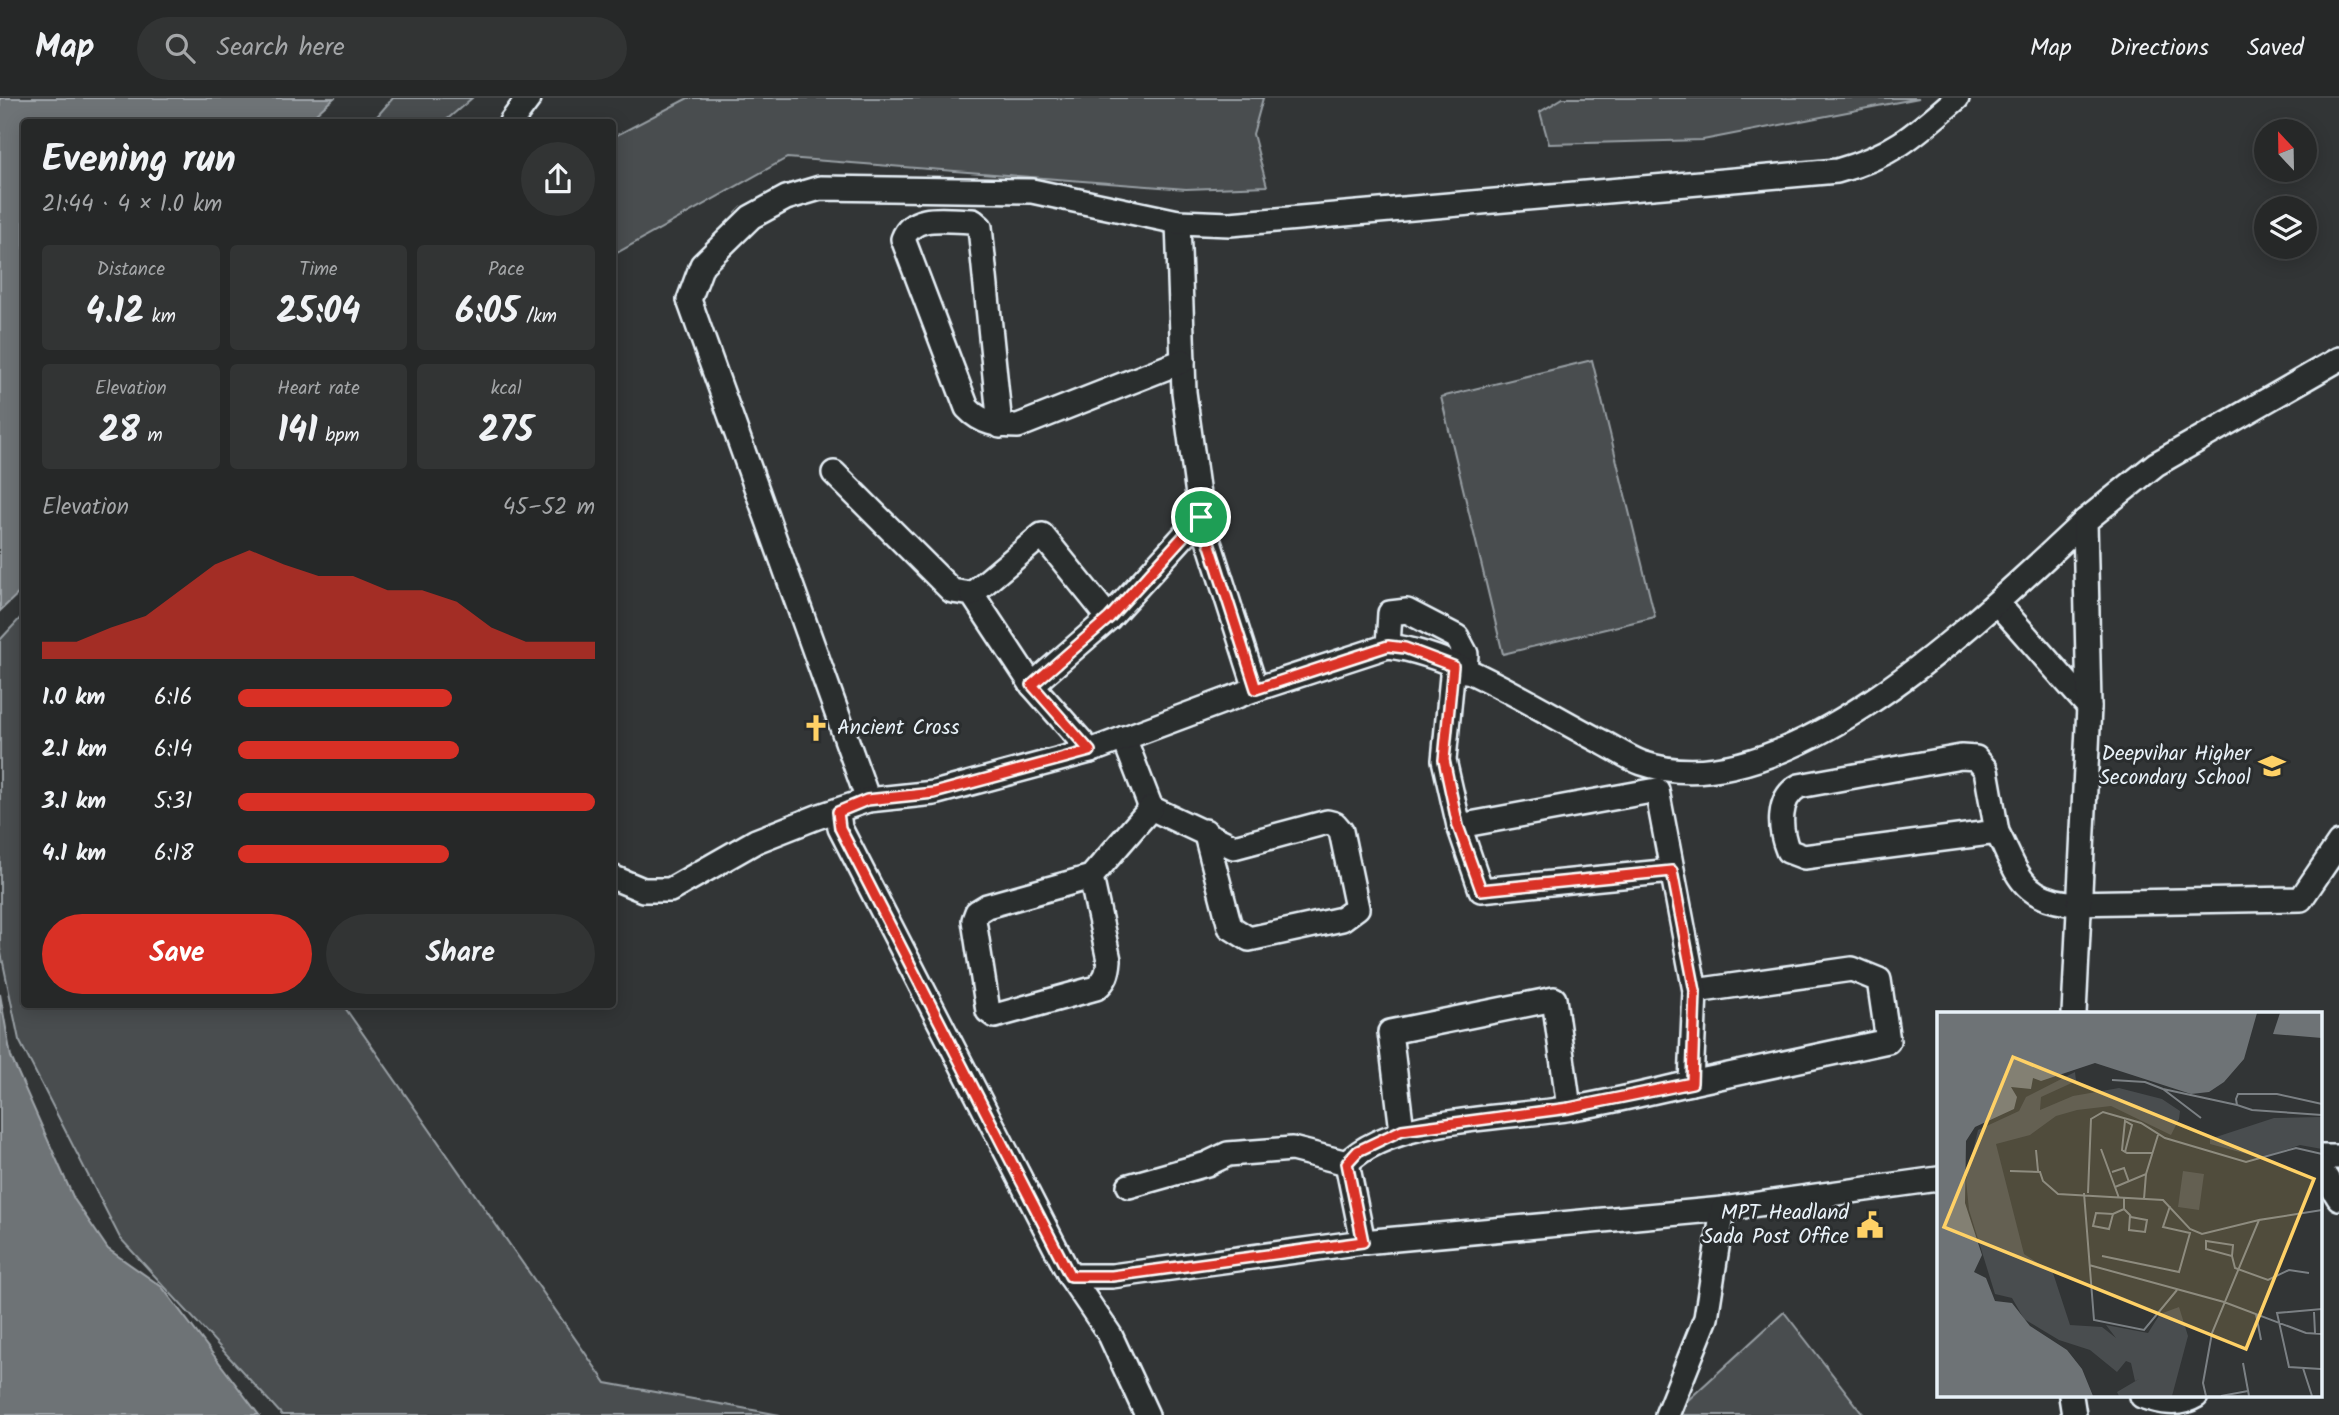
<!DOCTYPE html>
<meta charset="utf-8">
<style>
body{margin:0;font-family:Kalam,sans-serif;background:#323434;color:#f1f3f6;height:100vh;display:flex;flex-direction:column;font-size:26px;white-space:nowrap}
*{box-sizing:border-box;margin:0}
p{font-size:23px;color:#a4a6a8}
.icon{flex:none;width:38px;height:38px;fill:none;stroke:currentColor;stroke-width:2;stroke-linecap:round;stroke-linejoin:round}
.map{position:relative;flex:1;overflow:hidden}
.drawer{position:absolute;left:21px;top:21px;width:595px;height:889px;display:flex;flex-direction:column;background:#262828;border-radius:7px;box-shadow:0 4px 18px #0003,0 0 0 2px #424445}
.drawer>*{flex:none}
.needle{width:46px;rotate:338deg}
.fabs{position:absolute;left:2254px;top:21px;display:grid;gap:14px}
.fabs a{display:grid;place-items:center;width:63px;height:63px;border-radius:50%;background:#262828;box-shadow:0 4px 18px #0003,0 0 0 2px #424445;font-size:35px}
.pin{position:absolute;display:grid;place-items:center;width:60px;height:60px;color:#fff;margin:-30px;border:4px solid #fff;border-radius:50%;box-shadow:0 2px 7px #0007}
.round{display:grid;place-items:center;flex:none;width:74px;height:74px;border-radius:37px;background:#323434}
.head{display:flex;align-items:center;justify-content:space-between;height:119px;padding:0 21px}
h1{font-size:38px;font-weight:600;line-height:52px}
.metrics{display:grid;grid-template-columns:repeat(3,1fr);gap:10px;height:119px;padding:7px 21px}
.metrics div{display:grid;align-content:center;border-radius:7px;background:#323434;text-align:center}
.metrics b{font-size:35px;font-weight:600}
.metrics small{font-size:19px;font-weight:400}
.metrics p{font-size:19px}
.chart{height:196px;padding:14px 21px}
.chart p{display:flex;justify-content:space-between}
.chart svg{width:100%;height:126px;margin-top:7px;fill:#d93025;opacity:.7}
.button{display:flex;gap:14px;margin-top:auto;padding:14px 21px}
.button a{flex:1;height:80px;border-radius:42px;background:#d93025;color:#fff;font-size:28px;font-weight:600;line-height:80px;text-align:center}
.button a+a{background:#323434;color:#f1f3f6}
ul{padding:0 21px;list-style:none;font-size:23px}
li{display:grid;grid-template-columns:112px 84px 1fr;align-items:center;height:52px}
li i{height:18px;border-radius:9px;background:#d93025}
header{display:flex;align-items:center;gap:42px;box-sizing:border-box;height:98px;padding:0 35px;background:#262828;border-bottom:2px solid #424445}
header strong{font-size:33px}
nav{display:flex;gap:38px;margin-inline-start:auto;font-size:24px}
.search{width:490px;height:63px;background:#323434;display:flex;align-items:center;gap:18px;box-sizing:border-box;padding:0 24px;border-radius:38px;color:#a4a6a8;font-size:26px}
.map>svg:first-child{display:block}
</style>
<header>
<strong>Map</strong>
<div class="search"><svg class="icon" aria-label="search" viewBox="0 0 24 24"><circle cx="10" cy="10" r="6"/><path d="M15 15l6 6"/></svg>Search here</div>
<nav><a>Map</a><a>Directions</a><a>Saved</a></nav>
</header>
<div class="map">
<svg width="2339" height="1317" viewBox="0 0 2339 1317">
<rect width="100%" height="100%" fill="#323536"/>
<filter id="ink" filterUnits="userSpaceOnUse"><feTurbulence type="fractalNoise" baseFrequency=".0143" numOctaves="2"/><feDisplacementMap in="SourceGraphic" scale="14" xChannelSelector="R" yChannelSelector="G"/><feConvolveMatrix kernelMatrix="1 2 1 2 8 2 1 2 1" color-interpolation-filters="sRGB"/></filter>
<g filter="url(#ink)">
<g fill="#494d4f" stroke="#989fa4" stroke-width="2">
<polygon points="393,0 472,0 444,24 372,24"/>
<polygon points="688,0 1263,0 1253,36 1267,88 1186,91 787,60 613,157 613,39"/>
<polygon points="1563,0 1919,0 1703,42 1549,46 1540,14"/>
<polygon points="1592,262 1655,519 1503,556 1441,299"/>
<polygon points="24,516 24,906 343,907 606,1285 780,1317 282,1317 120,1140 19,942 0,850 0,542"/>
<polygon points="1784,1214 1864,1317 1674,1317 1674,1315"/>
</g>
<g fill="#6e7376" stroke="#9fa5aa" stroke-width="2">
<polygon points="0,0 334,0 307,24 24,24 24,490 0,513"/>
<polygon points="0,896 11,959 74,1101 108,1151 162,1189 259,1317 0,1317"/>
</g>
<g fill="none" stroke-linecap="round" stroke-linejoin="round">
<defs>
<g id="minor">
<polyline points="511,24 529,0"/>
<polyline points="1178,124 1184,294 1201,419"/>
<path d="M1000 328 980 129 973 123C949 123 913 114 903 141L967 310C981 325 998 328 1018 328L1183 263"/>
<polyline points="834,375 952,493 972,496 1032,587 1090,653"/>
<polyline points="972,496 1042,437 1109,520"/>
<polyline points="1997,505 2089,609"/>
<polyline points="1388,548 1390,515 1407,513 1457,539 1466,556 1465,573"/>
<polyline points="1032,587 1109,520 1201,419 1256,591"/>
<polyline points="1124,640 1151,710 1234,749 1327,724 1335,726 1341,733 1357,810 1342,821 1249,841 1230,829 1205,733"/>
<path d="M868 702 689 202 702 167 751 119 786 100 820 90 1032 93 1178 124 1230 126 1837 73C1892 58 1915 37 1957 0"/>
<polyline points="838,714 840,730 1070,1178 1110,1237 1147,1317"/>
<polyline points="1459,728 1481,792 1672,773"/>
<path d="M1997 734 1986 672 1976 660 1961 659 1799 688C1777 700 1779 731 1788 753L1804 759 1997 734C2017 772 2019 799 2068 805L2301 801 2339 745"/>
<path d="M612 779 643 792H670L756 743 817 719 868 702 934 695 1090 653 1256 591 1388 548C1454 555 1540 612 1600 643 1614 650 1628 660 1642 665 1786 715 1988 513 2085 423"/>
<path d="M1091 779 1109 862C1108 875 1106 882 1096 890L995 918 988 913 974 822 977 814 987 808 1091 779 1151 710"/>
<polyline points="2074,916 2089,609 2085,423 2156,366 2339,261"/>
<polyline points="1691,985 1888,943 1879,882 1852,871 1695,893"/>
<polyline points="1402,1033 1390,934 1554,901 1569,1010"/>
<polyline points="2320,1059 2339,1059"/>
<path d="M1347 1065C1390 1020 1505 1020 1566 1011 1608 1005 1650 994 1691 985L1695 893 1657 692 1459 728 1444 662 1453 567"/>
<polyline points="1347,1065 1363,1144"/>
<polyline points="2320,1070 2339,1100"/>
<polyline points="1129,1088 1207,1066 1228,1056 1292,1051 1347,1065"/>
<polyline points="1070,1178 1112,1178 1363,1144 1723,1111 1938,1081"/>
<polyline points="2071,1298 2074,1317"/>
<path d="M2142 1298C2160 1304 2178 1309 2196 1298"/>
<polyline points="1667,1317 1706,1220 1723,1111"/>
</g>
</defs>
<use href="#minor" stroke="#e8f1f8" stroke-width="28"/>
<use href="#minor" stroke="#2a2d2e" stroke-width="23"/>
</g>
</g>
<g fill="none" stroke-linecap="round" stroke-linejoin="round" filter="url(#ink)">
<defs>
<polygon id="route" points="1201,419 1256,591 1388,548 1405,550 1453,568 1444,662 1458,728 1481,792 1672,773 1695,893 1692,985 1569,1010 1402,1032 1358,1053 1347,1065 1363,1144 1112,1178 1070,1178 840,730 838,714 867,702 934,695 1090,653 1032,587 1109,520"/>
</defs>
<use href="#route" stroke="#fff" stroke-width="14"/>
<use href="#route" stroke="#d93025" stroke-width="9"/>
</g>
<defs>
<symbol id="church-bare" viewBox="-9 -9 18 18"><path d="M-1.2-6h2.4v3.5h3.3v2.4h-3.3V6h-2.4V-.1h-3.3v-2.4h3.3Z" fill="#ffd166" stroke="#2a2d2e" stroke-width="2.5" paint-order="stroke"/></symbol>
<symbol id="school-bare" viewBox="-9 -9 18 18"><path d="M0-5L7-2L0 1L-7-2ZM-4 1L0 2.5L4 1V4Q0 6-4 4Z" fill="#ffd166" stroke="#2a2d2e" stroke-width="2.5" paint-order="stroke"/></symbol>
<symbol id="civic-bare" viewBox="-9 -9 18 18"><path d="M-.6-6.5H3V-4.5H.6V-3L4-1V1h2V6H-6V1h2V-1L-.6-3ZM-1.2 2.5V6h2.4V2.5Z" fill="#ffd166" stroke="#2a2d2e" stroke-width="2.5" paint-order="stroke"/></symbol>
</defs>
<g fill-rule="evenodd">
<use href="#church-bare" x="797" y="611" width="38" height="38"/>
<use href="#school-bare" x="2253" y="649" width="38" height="38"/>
<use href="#civic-bare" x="1851" y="1108" width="38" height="38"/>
</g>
<g text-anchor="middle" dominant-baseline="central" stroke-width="6" stroke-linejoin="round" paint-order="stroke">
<g font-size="21" fill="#e8f1f8" stroke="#2a2d2e" text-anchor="end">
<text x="837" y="630" text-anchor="start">Ancient Cross</text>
<text x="2251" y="656">Deepvihar Higher<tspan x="2251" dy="24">Secondary School</tspan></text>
<text x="1849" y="1115">MPT Headland<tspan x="1849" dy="24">Sada Post Office</tspan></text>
</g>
</g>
<g transform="translate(1937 914)">
<rect width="385" height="385" fill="#323536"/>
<path d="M138 60 139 69 104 85 103 98 136 84 182 76 225 87 243 99 242 107 234 123 174 94 140 98 119 104 93 123 59 132 87 242 116 261 133 313 165 315 179 326 169 313 211 321 223 302 242 295 251 324 235 384H182L180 380 202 367 198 369 194 351 189 349 180 360 153 338 122 328 87 307 75 286 58 282 32 198 29 168 41 118 82 99 89 85ZM385 105V137L363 133 325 146 273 132V127L337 106ZM246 159 267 162 262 198 241 195Z" fill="#494d4f"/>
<path d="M0 1H320L307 47 287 70 272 80 254 82 158 51 104 69 96 66 94 77 74 75 80 85 77 97 38 115 29 129 28 191 45 243 37 260 49 266 58 289 75 291 93 314 130 338 145 357 156 384H0ZM343 1H385V26L336 22Z" fill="#6e7376"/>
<path fill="none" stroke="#7b8084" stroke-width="2" d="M175 68 208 70 226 77M385 92 340 82H301L299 87 300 93 315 98 385 103M264 106 226 77 300 93M164 137 182 186M99 138 101 159M188 140 195 113 188 109 185 138 188 140 190 141H215M73 159 103 160 106 169 121 182 226 188 253 217 265 222 322 208M175 160 187 156 192 170M209 162 221 123M178 175 209 162 207 187M147 181 157 308 207 318 240 278M151 181 154 107 166 100 204 111 228 126 309 150 359 136 385 142M187 186V197L193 203 194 205 210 208 208 220 192 218 193 203M176 202 172 217 156 214 159 201 176 202 187 197M165 244 242 260 253 221 226 215 233 194M295 244 296 233 269 229V237L295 244 298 256 331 268 352 258 372 261M152 253 287 290 369 321 385 322M377 300 378 321M319 302 324 328M306 351 312 384M366 356 375 384M384 357 352 355 340 301 385 297M269 384 266 371 275 321 322 208 385 198M284 384 311 379"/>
<path fill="#ffd166" fill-opacity="0.15" stroke="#ffd166" stroke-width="3.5" d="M76 45 377 167 309 337 7 215Z"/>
<rect width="385" height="385" fill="none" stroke="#e8f1f8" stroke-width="3.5"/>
</g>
</svg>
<div class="fabs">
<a><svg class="needle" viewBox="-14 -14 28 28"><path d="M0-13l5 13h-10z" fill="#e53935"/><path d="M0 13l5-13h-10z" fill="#a4a6a8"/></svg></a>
<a><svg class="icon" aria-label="layers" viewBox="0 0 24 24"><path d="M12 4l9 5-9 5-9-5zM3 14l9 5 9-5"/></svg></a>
</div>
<div class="pin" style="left:1201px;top:419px;background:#1e9e55"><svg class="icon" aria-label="arrive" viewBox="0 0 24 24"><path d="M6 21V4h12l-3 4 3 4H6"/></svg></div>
<section class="drawer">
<div class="head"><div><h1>Evening run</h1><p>21:44 · 4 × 1.0 km</p></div><a class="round"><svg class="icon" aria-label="share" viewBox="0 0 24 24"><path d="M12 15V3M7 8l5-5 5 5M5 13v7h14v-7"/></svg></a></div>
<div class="metrics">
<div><p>Distance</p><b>4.12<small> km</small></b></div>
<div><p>Time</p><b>25:04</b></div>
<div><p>Pace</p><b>6:05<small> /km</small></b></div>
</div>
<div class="metrics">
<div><p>Elevation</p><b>28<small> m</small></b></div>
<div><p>Heart rate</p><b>141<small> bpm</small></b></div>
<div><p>kcal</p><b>275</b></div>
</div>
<div class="chart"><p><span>Elevation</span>45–52 m</p>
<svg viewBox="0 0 160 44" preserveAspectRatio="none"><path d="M0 44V38L10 38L20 33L30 29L40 20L50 11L60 6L70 11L80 15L90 15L100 20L110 20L120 24L130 33L140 38L150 38L160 38V44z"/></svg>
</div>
<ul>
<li><b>1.0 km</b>6:16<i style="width:60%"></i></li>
<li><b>2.1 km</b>6:14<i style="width:62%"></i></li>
<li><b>3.1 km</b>5:31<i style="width:100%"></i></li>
<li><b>4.1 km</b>6:18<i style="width:59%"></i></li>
</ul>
<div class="button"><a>Save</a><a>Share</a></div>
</section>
</div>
